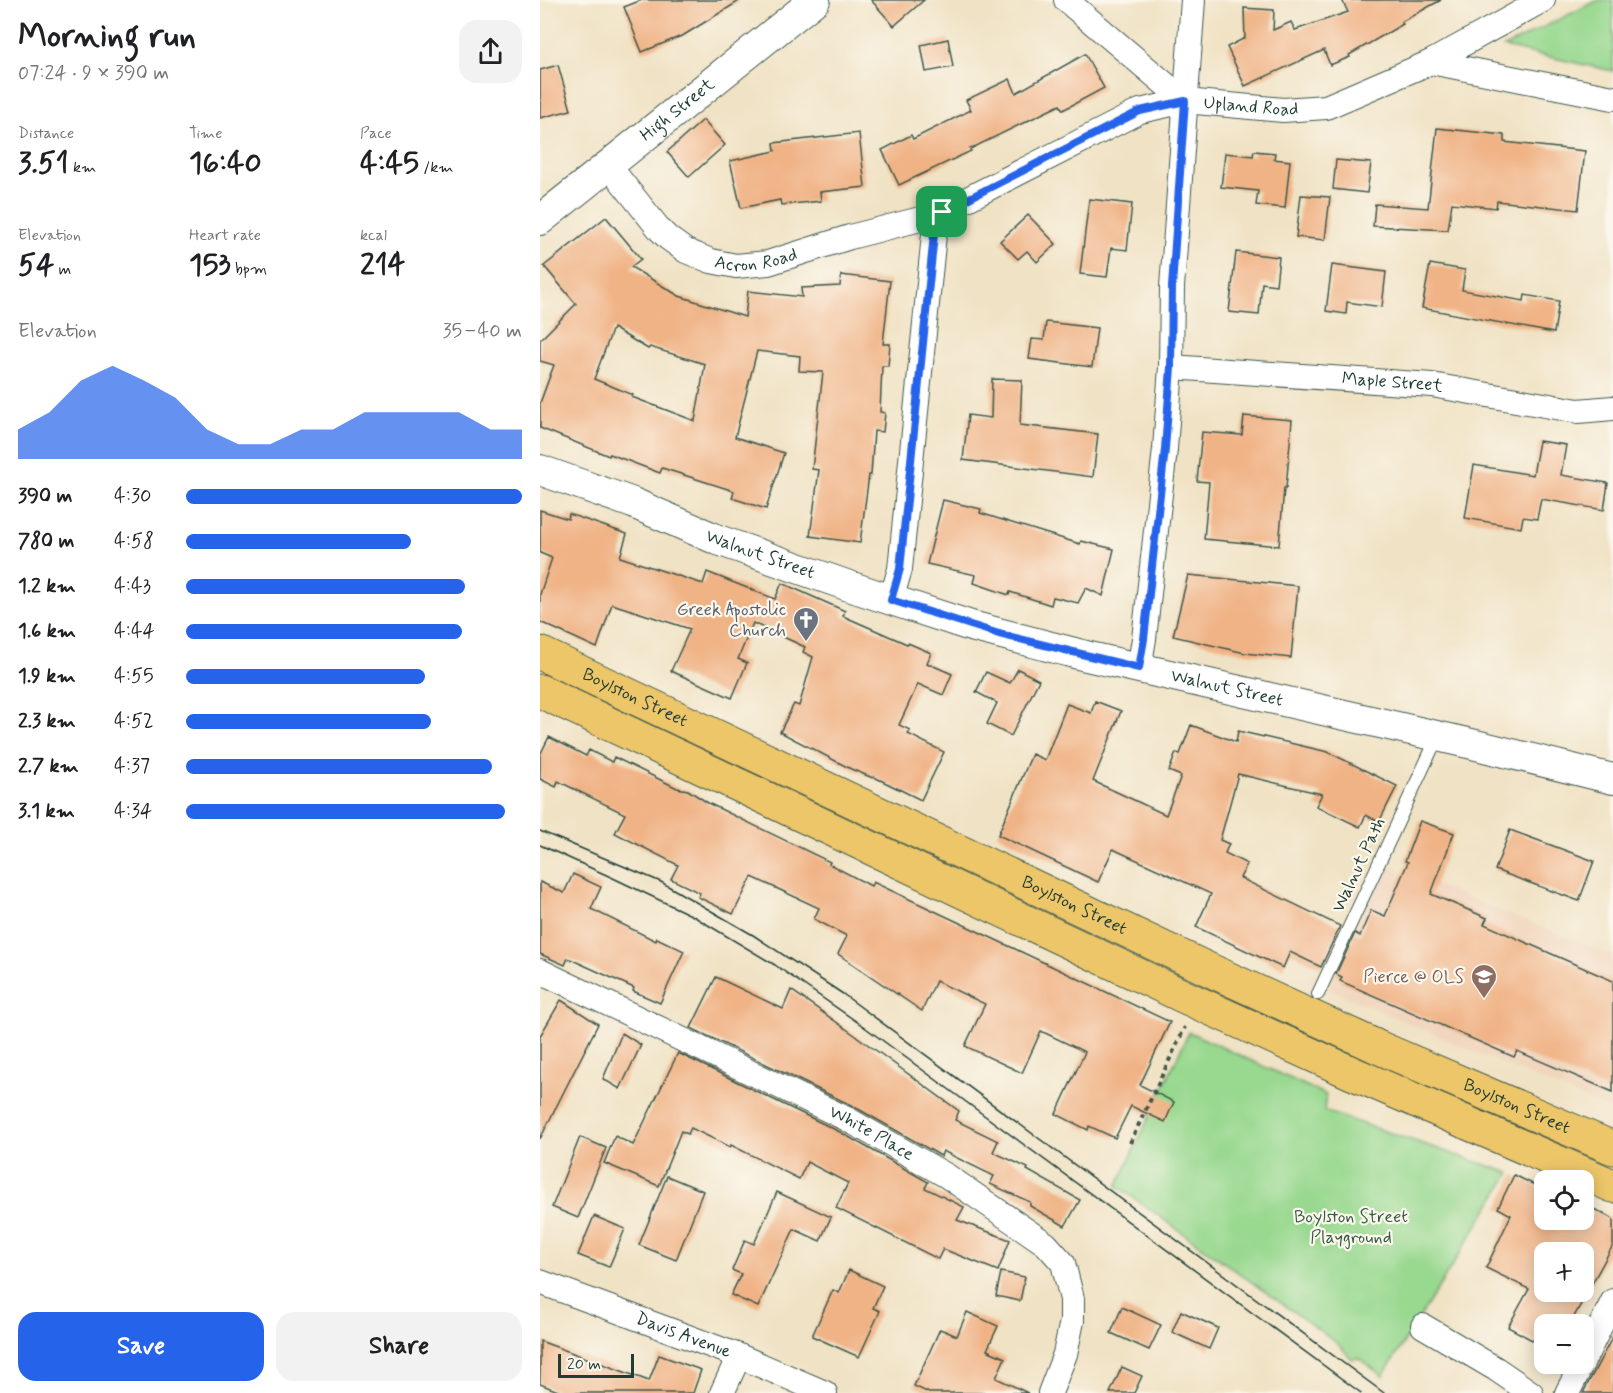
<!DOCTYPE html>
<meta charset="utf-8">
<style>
body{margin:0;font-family:Mynerve,sans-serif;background:#f2f2f2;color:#202124;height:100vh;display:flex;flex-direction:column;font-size:22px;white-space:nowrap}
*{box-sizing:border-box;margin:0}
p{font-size:20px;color:#757577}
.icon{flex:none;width:33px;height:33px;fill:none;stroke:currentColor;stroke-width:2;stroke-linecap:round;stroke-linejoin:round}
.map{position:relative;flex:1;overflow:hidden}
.details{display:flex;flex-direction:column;background:#fff;width:540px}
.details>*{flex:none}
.controls{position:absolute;left:994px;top:1170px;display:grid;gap:12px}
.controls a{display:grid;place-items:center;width:60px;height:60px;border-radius:12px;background:#fff;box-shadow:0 3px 15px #0003;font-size:30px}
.scale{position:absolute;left:18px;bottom:15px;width:76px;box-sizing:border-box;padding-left:6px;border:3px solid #1f3d34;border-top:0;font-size:16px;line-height:21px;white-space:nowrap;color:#1f3d34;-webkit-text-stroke:4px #fbf7ec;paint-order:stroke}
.pin{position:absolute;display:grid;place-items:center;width:51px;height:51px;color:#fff;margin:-26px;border-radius:12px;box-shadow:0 3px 9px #0006}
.round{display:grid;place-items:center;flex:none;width:63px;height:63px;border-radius:18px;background:#f2f2f2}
.headline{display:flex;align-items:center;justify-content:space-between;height:102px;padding:0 18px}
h1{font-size:33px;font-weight:700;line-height:45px}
.metrics{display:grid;grid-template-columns:repeat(3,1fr);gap:9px;height:102px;padding:6px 18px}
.metrics div{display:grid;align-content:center}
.metrics b{font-size:30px;font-weight:700}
.metrics small{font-size:16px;font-weight:400}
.metrics p{font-size:16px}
.chart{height:168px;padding:12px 18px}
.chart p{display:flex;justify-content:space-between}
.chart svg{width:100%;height:108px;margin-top:6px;fill:#2563eb;opacity:.7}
.primary-button{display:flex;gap:12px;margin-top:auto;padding:12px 18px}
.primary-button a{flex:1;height:69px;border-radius:18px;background:#2563eb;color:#fff;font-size:24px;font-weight:700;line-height:69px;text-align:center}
.primary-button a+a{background:#f2f2f2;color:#202124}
ul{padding:0 18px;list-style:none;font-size:20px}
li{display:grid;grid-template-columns:96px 72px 1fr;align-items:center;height:45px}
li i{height:15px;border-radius:8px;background:#2563eb}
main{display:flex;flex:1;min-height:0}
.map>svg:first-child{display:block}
</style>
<main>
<section class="details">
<div class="headline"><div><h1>Morning run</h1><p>07:24 · 9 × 390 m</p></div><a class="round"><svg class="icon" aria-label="share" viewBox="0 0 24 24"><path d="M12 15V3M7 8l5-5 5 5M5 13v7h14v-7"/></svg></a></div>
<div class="metrics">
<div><p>Distance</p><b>3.51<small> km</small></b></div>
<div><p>Time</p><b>16:40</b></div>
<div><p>Pace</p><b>4:45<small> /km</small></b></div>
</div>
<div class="metrics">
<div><p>Elevation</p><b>54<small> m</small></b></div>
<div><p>Heart rate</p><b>153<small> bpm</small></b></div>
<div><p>kcal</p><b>214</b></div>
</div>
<div class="chart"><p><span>Elevation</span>35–40 m</p>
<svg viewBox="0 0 160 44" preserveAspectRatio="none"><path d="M0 44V32L10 25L20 12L30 6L40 12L50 19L60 32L70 38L80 38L90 32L100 32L110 25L120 25L130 25L140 25L150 32L160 32V44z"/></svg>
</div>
<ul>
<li><b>390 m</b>4:30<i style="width:100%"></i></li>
<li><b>780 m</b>4:58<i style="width:67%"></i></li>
<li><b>1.2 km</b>4:43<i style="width:83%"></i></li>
<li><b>1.6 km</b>4:44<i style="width:82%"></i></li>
<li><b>1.9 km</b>4:55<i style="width:71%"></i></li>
<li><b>2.3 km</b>4:52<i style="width:73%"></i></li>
<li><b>2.7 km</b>4:37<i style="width:91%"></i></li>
<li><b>3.1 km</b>4:34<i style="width:95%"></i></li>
</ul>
<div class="primary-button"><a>Save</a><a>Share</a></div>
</section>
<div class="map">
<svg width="1073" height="1393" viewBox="0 0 1073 1393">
<rect width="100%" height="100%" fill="#fbf7ec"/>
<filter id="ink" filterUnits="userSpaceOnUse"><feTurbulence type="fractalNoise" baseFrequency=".0167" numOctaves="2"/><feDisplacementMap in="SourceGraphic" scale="12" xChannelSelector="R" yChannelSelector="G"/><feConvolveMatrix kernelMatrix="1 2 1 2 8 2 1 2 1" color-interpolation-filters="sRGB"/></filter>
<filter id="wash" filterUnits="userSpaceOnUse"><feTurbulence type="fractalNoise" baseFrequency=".008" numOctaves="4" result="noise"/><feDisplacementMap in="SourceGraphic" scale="24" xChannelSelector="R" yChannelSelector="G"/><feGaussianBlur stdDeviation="1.35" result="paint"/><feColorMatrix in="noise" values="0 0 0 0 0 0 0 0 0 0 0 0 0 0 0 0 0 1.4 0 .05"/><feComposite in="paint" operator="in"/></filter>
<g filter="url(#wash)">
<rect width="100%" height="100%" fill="#f0e2c4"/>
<polygon fill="#f1d5bd" points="846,865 1073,956 1073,1111 787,988"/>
<g fill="#98d88f" stroke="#5c8a62" stroke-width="1.5">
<polygon points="1058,0 1073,0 1073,71 964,47"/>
<polygon points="649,1032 786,1095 784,1111 970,1173 843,1376 818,1358 812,1359 797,1343 577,1186"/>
</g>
<g id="blocks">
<g fill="#f0b386" fill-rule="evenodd">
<polygon points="102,0 201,0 144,35 102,52 84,7"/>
<polygon points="331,0 384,0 354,26"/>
<polygon points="802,0 901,0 861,22 863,24 809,55 810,57 790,65 784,50 705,86 687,47 705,38 704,8 734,10 733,30 751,22 755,30 808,12"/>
<polygon points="408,39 413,67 386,72 381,45"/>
<polygon points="545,54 564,88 523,110 520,105 430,149 431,151 359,185 342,150 371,135 373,139 431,110 426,100 470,79 476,93"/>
<polygon points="18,65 31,110 0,118 0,70"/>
<polygon points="163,120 185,145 149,177 127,152"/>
<polygon points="897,128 964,135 964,142 1045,151 1038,210 957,201 956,208 912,203 908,230 833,226 835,204 888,208"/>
<polygon points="319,133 325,187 280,192 281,201 241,205 240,200 201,208 190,161 235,151 234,143"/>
<polygon points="714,151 735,153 734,159 750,161 745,208 716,205 718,191 681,187 685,153 713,156"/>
<polygon points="796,160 831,163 827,193 793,189"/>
<polygon points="761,195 790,197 785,240 756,237"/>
<polygon points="549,199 592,204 587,250 571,248 567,277 540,274"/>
<polygon points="488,215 516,244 497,262 487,251 478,259 460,241"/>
<path d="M66 217 101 259 91 267 139 296 205 317 208 291 262 297 261 288 300 286 301 275 350 281 343 344H350L348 366H342L340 412 345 413 343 432 334 431 331 475H329L320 543 270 536 279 470 272 469 283 372 259 371 260 356 217 351 195 437 244 453 226 509 192 498 194 491 122 468 120 473 70 454 69 456 0 428V403L14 365 0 361V340L36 304 4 266ZM73 328 108 349 110 347 165 364 155 421 92 397 93 395 54 379Z"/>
<polygon points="696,252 739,257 736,285 722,283 719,315 689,312"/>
<polygon points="890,264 925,270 922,290 984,301 985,295 1019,301 1014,333 882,308"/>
<polygon points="792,265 846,272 842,307 807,302 806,314 786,311"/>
<polygon points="506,322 557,328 552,367 489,359 492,339 504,340"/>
<polygon points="452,379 482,380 480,425 558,434 553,477 423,460 428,415 451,418"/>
<polygon points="704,416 752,420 746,488 744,488 739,546 664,539 669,482 657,481 662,432 702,435"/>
<polygon points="999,441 1026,445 1021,475 1068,483 1064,510 1001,499 997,519 983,517 981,528 925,518 934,465 993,475"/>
<polygon points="403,500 441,509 440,513 540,544 541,541 574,549 563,596 546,588 538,603 513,597 511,605 470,592 469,595 434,583 436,575 387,564"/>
<polygon points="0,510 28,519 29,514 87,534 80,557 163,584 167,572 235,599 242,583 305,611 303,616 367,644 368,643 391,653 387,663 412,674 403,695 378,684 359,725 370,730 368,734 404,752 381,800 334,777 333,778 311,769 240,732 254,704 259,706 273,657 263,652 265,647 213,623 198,659 207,663 192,698 131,671 150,629 72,604 57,648 0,622 0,594 12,558 0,553"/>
<polygon points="648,575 758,586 751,658 705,653 633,636"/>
<polygon points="478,669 499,680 471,736 447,724 457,703 436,692 446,672 470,683"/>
<polygon points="555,701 581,711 553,781 626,815 641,776 629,771 636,753 640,754 651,725 696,742 698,731 788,752 857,786 839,822 826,815 820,827 776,806 782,794 698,774 680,840 689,844 685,853 707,864 700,878 800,926 781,967 750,952 743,968 656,927 671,894 573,849 558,882 458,835 492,754 505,760 527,704 551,713"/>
<polygon points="9,737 46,756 49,750 72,762 74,757 137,788 148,790 168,803 290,862 289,864 331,886 333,882 630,1022 600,1085 634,1102 625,1122 591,1106 575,1138 549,1126 548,1130 516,1114 545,1052 501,1031 482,1073 425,1046 445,1004 396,981 382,1011 298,954 307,936 274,919 279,908 238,889 212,877 193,914 158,897 160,893 131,879 138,865 75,833 85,814 18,781 16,787 0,779 0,755"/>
<polygon points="880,821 914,833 891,894 947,918 944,924 1073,981 1073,1092 977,1051 974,1057 800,981 802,977 796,974 815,933 820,936 831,910 845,916 868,862 865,861"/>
<polygon points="970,830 1054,861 1039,901 955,870"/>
<polygon points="33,874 61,887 51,909 116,941 117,938 144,951 120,1003 93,991 94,988 28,958 25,965 0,954 0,882 24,893"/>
<polygon points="176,977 243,1009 251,990 319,1038 419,1111 415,1120 458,1141 453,1152 488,1168 487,1170 540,1200 525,1226 490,1206 490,1202 450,1184 454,1176 403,1151 401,1156 313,1106 151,1028"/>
<polygon points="21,1000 58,1024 0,1139 0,1036"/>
<polygon points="82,1033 101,1045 80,1089 63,1079"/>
<polygon points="138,1053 300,1132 388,1182 385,1188 424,1207 417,1220 470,1240 458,1271 403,1249 398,1259 296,1208 308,1183 267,1162 259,1179 191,1145 190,1147 151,1128 148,1134 141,1131 119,1186 64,1163 75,1136 93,1145"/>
<polygon points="40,1137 66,1148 38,1218 12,1207"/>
<path d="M974 1175 1005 1190V1220H1049L1054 1209 1073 1219V1245L1030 1324H1005V1347L968 1327 989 1289 946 1268 971 1215 958 1208ZM1005 1252H1044V1292H1005Z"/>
<polygon points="127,1176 163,1191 136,1260 99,1245"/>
<polygon points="237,1192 291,1217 280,1241 254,1229 218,1307 191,1295 201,1274 192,1270 205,1240 214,1244"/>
<polygon points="54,1216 85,1229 69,1267 38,1255"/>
<polygon points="309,1270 343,1286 333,1308 340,1311 319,1357 272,1336 293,1290 299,1293"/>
<polygon points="461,1272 485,1277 480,1301 456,1296"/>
<polygon points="582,1307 621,1325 609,1350 571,1333"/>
<polygon points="641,1311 678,1328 669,1349 632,1332"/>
<polygon points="427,1312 458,1326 447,1350 465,1358 456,1378 488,1393 389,1393 374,1386 400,1329 417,1336"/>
<polygon points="1073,1336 1073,1393 1043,1393 1055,1370"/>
<polygon points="0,1341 109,1381 119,1355 161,1370 153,1393 23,1393 0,1384"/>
<polygon points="582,1367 602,1376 594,1393 570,1393"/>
</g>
</g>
</g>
<g filter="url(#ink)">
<use href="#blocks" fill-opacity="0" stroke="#3e564a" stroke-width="1.5"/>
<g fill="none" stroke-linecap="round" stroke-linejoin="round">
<defs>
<polyline id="service" points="778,994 891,751"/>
<g id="minor">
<polyline points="526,0 645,101"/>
<polyline points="891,62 1073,98"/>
<path id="s1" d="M69 166 120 230 128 238 146 251 171 261 196 266 228 263 310 237 396 215 600 111 645 101 743 110 786 107 891 62 1003 0"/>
<path id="s2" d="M631 367 892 385 1038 411 1073 408"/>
<polyline points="351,600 360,569 396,215"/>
<polyline points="599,668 604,639 625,449 631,367 632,287 653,0"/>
<path id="s3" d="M0 971 307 1119 407 1176 506 1244 523 1263 532 1299V1321L525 1354 510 1393"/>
<path id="s4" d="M0 1282 199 1356 285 1393"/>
<polyline points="883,1326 956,1369 991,1393"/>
<polyline points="1044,1359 1073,1301"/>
<polyline points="182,1393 199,1356"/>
<polyline points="1027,1393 1042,1364"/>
</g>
<g id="tertiary">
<path id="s5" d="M0 220 275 0"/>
<path id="s6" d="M0 470 93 503 178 540 309 586 431 626 546 656 932 744 1073 779"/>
</g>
<g id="trunk">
<path id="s7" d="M0 653 672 971 840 1048 1073 1148"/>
<polyline points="0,691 647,998 812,1073 1073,1186"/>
</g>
</defs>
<use href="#service" stroke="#3e564a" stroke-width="14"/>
<use href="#minor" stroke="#3e564a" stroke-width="26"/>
<use href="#tertiary" stroke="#3e564a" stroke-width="32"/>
<use href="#trunk" stroke="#3e564a" stroke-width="35"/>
<polyline stroke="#3e564a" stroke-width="4" stroke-dasharray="4.5 4.5" stroke-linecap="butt" points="590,1143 645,1027"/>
<use href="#service" stroke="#fff" stroke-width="12"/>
<use href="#minor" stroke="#fff" stroke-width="24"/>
<use href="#tertiary" stroke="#fff" stroke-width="30"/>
<use href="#trunk" stroke="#ecc669" stroke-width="33"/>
<g stroke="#1f3d34" stroke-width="1.5">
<polyline points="0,831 121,882 213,935 303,994 844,1393"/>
<polyline points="0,845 73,878 153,916 235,965 323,1026 821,1393"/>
</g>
</g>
</g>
<g fill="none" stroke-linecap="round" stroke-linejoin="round" filter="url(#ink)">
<defs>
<polygon id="route" points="645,101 632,287 631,367 625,449 604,639 599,668 459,634 351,600 360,569 396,215 600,111"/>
</defs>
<use href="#route" stroke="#fff" stroke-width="12"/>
<use href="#route" stroke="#2563eb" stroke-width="8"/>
</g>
<defs>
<symbol id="church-pin" viewBox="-11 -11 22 30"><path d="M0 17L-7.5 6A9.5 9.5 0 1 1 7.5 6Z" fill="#6b7280" stroke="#fbf7ec"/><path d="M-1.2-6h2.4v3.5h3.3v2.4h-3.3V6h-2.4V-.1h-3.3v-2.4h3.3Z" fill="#fff"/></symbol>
<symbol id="school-pin" viewBox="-11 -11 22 30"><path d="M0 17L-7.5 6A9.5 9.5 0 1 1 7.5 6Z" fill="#8d6e63" stroke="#fbf7ec"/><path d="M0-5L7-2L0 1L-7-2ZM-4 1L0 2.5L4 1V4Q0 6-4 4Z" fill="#fff"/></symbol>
</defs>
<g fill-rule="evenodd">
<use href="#church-pin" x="251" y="605" width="30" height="40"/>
<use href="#school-pin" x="929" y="962" width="30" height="40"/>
</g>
<g text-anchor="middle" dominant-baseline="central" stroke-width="4.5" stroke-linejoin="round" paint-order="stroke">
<g font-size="18" fill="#1f3d34" stroke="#fbf7ec">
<text stroke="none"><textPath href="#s1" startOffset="716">Upland Road</textPath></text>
<text stroke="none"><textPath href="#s5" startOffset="176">High Street</textPath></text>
<text stroke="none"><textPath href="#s1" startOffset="188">Acron Road</textPath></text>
<text stroke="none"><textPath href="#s2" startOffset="222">Maple Street</textPath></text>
<text stroke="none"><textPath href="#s6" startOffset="236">Walnut Street</textPath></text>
<text stroke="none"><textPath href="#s6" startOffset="722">Walnut Street</textPath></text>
<text stroke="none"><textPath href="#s7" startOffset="105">Boylston Street</textPath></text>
<text transform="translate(819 865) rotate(-65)">Walnut Path</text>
<text stroke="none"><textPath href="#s7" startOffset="591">Boylston Street</textPath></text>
<text stroke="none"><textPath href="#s7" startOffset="1077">Boylston Street</textPath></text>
<text stroke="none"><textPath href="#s3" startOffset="369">White Place</textPath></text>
<text stroke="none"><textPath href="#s4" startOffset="153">Davis Avenue</textPath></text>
</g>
<g font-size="18" fill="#5b616d" stroke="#fbf7ec" text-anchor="end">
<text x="246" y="610">Greek Apostolic<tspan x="246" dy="21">Church</tspan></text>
</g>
<g font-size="18" fill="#785e54" stroke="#fbf7ec" text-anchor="end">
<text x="924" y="977">Pierce @ OLS</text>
</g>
<g font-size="18" fill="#375c46" stroke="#fbf7ec">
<text x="811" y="1217">Boylston Street<tspan x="811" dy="21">Playground</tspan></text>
</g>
</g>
</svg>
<div class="controls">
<a><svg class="icon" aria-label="locate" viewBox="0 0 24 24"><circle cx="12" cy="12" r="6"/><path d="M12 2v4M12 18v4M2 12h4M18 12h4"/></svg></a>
<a>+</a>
<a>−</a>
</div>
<div class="scale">20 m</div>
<div class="pin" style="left:402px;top:212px;background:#1e9e55"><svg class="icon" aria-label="arrive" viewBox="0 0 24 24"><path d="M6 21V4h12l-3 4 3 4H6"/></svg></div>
</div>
</main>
